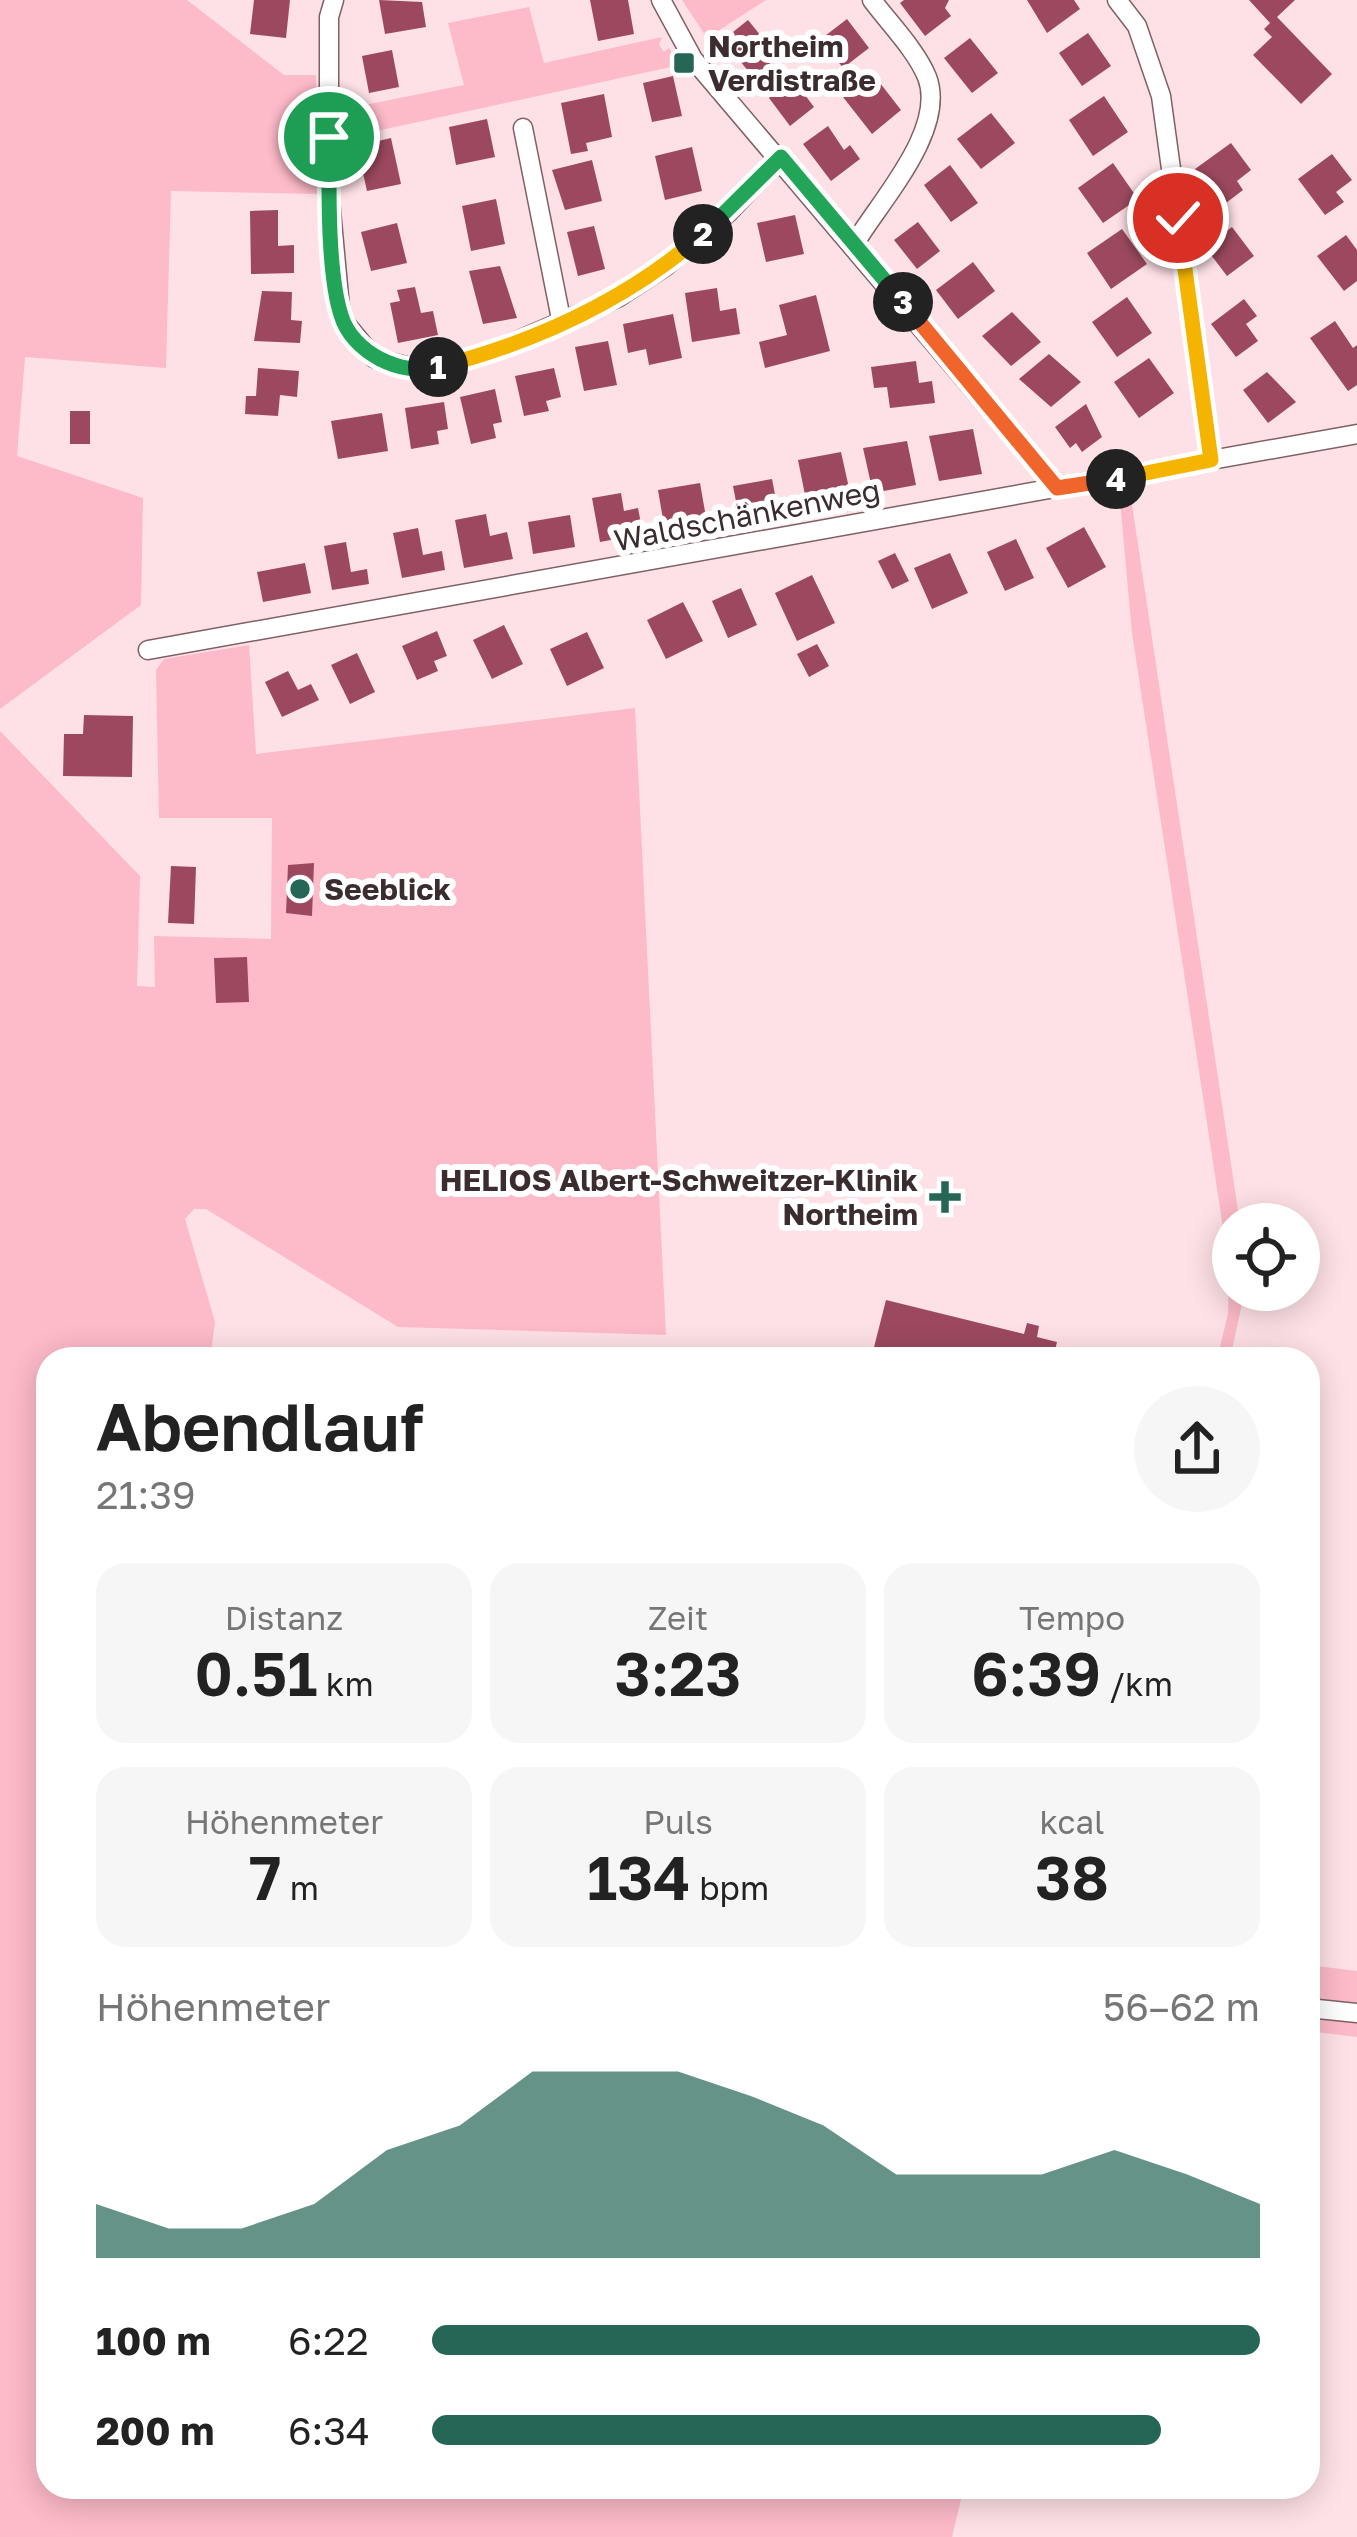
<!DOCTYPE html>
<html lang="de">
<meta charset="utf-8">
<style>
body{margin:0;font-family:"Golos Text",sans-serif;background:#f6f6f6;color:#222;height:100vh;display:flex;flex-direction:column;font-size:45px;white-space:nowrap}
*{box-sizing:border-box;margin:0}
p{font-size:39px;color:#767676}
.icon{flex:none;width:66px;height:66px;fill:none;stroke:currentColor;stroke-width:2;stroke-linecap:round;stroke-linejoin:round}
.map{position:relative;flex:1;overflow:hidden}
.drawer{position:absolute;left:36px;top:1347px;width:1284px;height:1152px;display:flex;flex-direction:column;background:#fff;border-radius:36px;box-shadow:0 6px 30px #0003}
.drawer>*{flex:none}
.controls{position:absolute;left:1212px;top:1203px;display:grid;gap:24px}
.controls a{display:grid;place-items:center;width:108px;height:108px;border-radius:50%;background:#fff;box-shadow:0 6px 30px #0003;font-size:60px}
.pin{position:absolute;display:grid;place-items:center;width:102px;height:102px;color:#fff;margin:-51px;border:6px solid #fff;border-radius:50%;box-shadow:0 3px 12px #0007}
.km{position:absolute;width:60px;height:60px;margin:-30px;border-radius:50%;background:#222;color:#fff;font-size:33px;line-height:60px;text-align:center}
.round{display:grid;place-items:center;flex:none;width:126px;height:126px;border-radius:63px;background:#f6f6f6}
.head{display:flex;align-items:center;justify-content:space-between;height:204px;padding:0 60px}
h1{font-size:66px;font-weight:600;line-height:90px}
.metrics{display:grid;grid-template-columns:repeat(3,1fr);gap:18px;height:204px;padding:12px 60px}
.metrics div{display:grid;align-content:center;border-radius:30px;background:#f6f6f6;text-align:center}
.metrics b{font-size:60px;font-weight:600}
.metrics small{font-size:33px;font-weight:400}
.metrics p{font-size:33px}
.chart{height:336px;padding:24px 60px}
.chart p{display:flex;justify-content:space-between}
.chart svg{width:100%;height:216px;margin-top:12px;fill:#256656;opacity:.7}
ul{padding:0 60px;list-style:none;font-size:39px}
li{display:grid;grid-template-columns:192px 144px 1fr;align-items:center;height:90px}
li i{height:30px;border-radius:15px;background:#256656}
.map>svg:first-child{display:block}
</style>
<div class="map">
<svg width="1357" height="2537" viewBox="0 0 1357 2537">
<rect width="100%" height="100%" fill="#fee1e6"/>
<g fill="#fdbac8">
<polygon points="0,0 187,0 284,75 316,75 317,194 171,191 166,368 25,357 17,456 143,498 141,605 0,709"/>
<polygon points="682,0 766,0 707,38"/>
<polygon points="529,7 544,63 662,37 659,45 664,52 669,48 680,65 349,137 345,109 464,85 448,23"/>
<polygon points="1131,498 1240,1224 1233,1224 1233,1290 1245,1290 1230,1359 1217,1359 1228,1314 1229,1267 1132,633 1120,500"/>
<polygon points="249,645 256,754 635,708 666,1335 398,1327 206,1209 194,1209 185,1219 215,1322 210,1359 48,1359 48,2487 964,2487 952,2537 0,2537 0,731 140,876 137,986 155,987 154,936 271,939 272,818 159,818 156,670 164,659"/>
<polygon points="1308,1965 1357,1971 1357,2037 1308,2031"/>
</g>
<g fill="#9c495f">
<polygon points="254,0 290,0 286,38 250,34"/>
<polygon points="379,0 422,2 426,27 385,34"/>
<polygon points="590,0 628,0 634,34 598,41"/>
<polygon points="904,0 949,0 945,8 951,16 925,36 900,3"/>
<polygon points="1027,0 1074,0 1080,9 1047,33"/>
<polygon points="1249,0 1295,0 1277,17 1332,74 1301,104 1253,55 1272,37 1264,29 1270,23"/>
<polygon points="847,19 869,48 843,68 821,39"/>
<polygon points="748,20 778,57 753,77 723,40"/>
<polygon points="1088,33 1111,66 1082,86 1059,53"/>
<polygon points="970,38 998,73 972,93 944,58"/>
<polygon points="392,50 399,87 369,93 362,56"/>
<polygon points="873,74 901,110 872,134 843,97"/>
<polygon points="673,76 682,116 652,122 643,83"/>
<polygon points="793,79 814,107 790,126 769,98"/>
<polygon points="604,94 612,137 586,143 588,151 571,154 561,103"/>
<polygon points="1104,96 1128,132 1093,156 1069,120"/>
<polygon points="991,113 1015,143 981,169 957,139"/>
<polygon points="487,119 495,157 456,165 449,127"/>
<polygon points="828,126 844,150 850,145 860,159 831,181 803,144"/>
<polygon points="391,138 401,184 367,191 357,146"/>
<polygon points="1231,143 1251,170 1237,181 1243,190 1222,206 1195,169"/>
<polygon points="692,147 702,191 665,200 655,156"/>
<polygon points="1332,154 1352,180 1336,192 1344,202 1325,215 1298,179"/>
<polygon points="592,160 602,201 565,210 552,170"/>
<polygon points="1113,163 1138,199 1103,223 1078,188"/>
<polygon points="950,165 978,203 951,222 924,185"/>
<polygon points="496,199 505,244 471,251 462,206"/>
<polygon points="278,210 278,246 294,245 294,273 251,274 250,211"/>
<polygon points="795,215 804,254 766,262 757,223"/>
<polygon points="918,222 940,251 917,269 894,240"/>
<polygon points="397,223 407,263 371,271 361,232"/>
<polygon points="594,226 605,269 578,276 567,232"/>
<polygon points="1232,227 1254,256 1227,276 1205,247"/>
<polygon points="1122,229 1147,264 1111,289 1087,253"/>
<polygon points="1346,235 1357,250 1357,281 1344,291 1317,256"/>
<polygon points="973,262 995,291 958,319 936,290"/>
<polygon points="500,266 517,318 483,324 469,271"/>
<polygon points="415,287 421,313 433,311 438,335 398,343 390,303 400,301 397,290"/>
<polygon points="717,288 720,311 736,308 740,334 692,342 685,293"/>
<polygon points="262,291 292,292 291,320 302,321 300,343 254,341"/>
<polygon points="816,295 830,351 765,368 759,342 787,335 779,305"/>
<polygon points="1127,297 1152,333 1117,357 1092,322"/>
<polygon points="1244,299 1257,316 1246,324 1258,341 1236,357 1211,324"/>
<polygon points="1012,312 1041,342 1011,366 982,336"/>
<polygon points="673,314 682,358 649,365 646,349 628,353 623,324"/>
<polygon points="1335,321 1353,348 1357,345 1357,385 1348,391 1310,338"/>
<polygon points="608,341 617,385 584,391 575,347"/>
<polygon points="1049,354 1081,382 1051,407 1019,379"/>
<polygon points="1149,358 1174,393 1139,418 1114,382"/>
<polygon points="916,361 919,383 932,381 935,403 890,408 887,387 874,388 871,367"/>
<polygon points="258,368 299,371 297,397 280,395 278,416 245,414 246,396 256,396"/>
<polygon points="554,368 561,397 546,401 549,411 524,416 515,376"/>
<polygon points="1267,372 1296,402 1268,423 1243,390"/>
<polygon points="495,389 502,422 493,424 496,438 471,444 460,397"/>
<polygon points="444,402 448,429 437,431 439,444 411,449 405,408"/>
<polygon points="1086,404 1102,437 1082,452 1076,443 1070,448 1055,427"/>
<rect x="70" y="411" width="20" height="33"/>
<polygon points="382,413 388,451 338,459 331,421"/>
<polygon points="973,429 982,474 939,481 929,436"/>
<polygon points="907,441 916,485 873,493 863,448"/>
<polygon points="841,452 851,497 807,505 798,460"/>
<polygon points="772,479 778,510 739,517 733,486"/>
<polygon points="700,483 707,523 665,531 658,490"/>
<polygon points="621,493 624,511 638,508 643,534 600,542 592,498"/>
<polygon points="486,514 490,536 507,532 513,559 464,568 455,520"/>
<polygon points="570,515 575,547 533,554 528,522"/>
<polygon points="1084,527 1106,567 1068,588 1046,548"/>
<polygon points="418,528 423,555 442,551 445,570 402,578 393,533"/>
<polygon points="1016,539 1034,578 1005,591 987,552"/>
<polygon points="346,542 351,572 367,569 369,584 332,590 324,546"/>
<polygon points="895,553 909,581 892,589 878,561"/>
<polygon points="950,553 968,593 932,609 914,568"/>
<polygon points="305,563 311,593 263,602 257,572"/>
<polygon points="812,575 835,623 797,641 775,593"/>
<polygon points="741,588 757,625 728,638 712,601"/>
<polygon points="683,602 703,641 666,659 647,620"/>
<polygon points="504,625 523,664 492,679 473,640"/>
<polygon points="437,631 447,656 434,661 438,671 417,680 402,646"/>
<polygon points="587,632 604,668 567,686 550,649"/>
<polygon points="817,644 829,666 809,677 797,654"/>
<polygon points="357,653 375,692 350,704 331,665"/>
<polygon points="288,671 298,690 311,684 319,700 282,717 265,682"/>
<polygon points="84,715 133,716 132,777 63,776 64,734 83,734"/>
<polygon points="314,863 312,916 286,913 288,865"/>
<polygon points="171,866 196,867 194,924 168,923"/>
<polygon points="247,957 249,1002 216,1003 214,958"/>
<polygon points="886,1300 1024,1334 1027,1323 1039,1326 1037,1337 1057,1342 1053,1359 871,1359"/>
</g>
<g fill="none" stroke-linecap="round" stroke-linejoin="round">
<defs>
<g id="minor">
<polyline points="334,0 329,17 329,189 341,318 374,358 425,371 486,354 619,297 666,266 729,212 781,157"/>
<polyline points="661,0 693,59 1057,488"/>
<polyline points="1117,0 1137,26 1161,96 1211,460"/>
<polyline points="523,128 562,324"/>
<path d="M855 243C881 200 947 129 927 77 916 50 889 23 872 0"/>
<polyline points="148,650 1357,434"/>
<polyline points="1308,2008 1357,2013"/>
</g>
</defs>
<use href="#minor" stroke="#7f6066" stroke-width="21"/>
<use href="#minor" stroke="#fff" stroke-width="18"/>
</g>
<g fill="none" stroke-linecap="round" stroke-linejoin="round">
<defs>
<path id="split-1" d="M329 137C329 185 327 271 341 315 352 353 402 377 438 367"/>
<path id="split-2" d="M438 367C536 342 627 300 703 234"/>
<polyline id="split-3" points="703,234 781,157 903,302"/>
<polyline id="split-4" points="903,302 1057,488 1116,479"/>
<polyline id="split-5" points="1116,479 1211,460 1178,218"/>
</defs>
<use href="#split-1" stroke="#fff" stroke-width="24"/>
<use href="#split-2" stroke="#fff" stroke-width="24"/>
<use href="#split-3" stroke="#fff" stroke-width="24"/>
<use href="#split-4" stroke="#fff" stroke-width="24"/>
<use href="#split-5" stroke="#fff" stroke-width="24"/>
<use href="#split-1" stroke="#22a559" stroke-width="15"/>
<use href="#split-2" stroke="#f5b400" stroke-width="15"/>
<use href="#split-3" stroke="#22a559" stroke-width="15"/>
<use href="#split-4" stroke="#f0652b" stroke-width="15"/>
<use href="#split-5" stroke="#f5b400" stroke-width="15"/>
</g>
<g fill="#256656" stroke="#fff" stroke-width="4.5">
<rect x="672" y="51" width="24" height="24" rx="6"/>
<circle cx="300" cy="889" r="12"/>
<path d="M939 1179h12v12h12v12h-12v12h-12v-12h-12v-12h12z"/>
</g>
<g text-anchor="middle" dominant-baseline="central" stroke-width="12" stroke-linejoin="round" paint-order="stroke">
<g font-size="30" font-weight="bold" fill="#3b2d2f" stroke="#fff" text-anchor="start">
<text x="708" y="46">Northeim<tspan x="708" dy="34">Verdistraße</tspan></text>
<text x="324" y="889">Seeblick</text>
<text x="918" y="1180" text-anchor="end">HELIOS Albert-Schweitzer-Klinik<tspan x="918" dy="34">Northeim</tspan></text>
</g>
<g font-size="30" fill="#3b2d2f" stroke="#fff">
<text transform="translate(747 515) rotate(-11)">Waldschänkenweg</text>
</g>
</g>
</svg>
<div class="controls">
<a><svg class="icon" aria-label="locate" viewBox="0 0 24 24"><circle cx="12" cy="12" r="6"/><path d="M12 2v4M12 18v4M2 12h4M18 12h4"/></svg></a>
</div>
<div class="pin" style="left:329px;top:137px;background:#1e9e55"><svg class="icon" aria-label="arrive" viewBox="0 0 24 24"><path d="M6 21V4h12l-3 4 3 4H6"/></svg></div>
<div class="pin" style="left:1178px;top:218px;background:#d93025"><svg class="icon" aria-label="check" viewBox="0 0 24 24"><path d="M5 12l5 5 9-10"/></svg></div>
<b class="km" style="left:438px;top:367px">1</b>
<b class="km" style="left:703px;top:234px">2</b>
<b class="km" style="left:903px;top:302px">3</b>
<b class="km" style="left:1116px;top:479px">4</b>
<section class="drawer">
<div class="head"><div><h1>Abendlauf</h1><p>21:39</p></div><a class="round"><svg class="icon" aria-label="share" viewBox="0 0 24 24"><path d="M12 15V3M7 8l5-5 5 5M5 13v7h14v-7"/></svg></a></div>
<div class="metrics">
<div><p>Distanz</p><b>0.51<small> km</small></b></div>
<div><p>Zeit</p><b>3:23</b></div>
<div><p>Tempo</p><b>6:39<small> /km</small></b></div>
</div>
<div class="metrics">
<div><p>Höhenmeter</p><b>7<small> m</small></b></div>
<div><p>Puls</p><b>134<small> bpm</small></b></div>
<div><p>kcal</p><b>38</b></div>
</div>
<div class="chart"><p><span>Höhenmeter</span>56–62 m</p>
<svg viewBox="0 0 160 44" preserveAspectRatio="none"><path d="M0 44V33L10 38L20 38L30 33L40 22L50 17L60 6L70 6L80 6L90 11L100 17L110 27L120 27L130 27L140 22L150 27L160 33V44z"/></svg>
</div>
<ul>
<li><b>100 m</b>6:22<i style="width:100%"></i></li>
<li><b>200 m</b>6:34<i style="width:88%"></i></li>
</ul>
</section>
</div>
